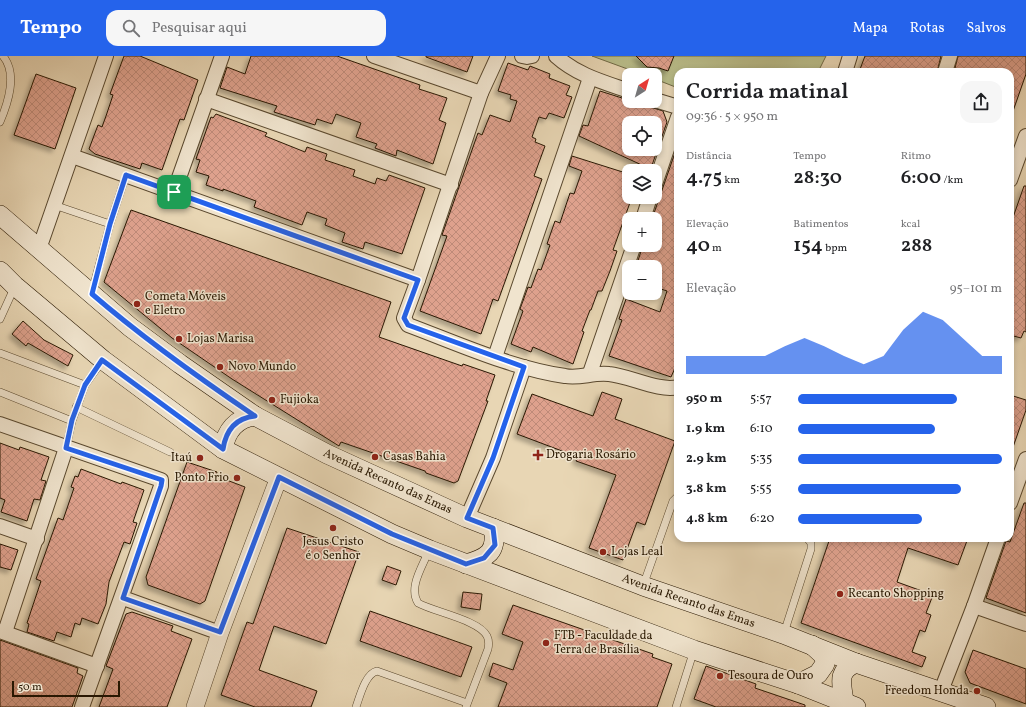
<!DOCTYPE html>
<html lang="pt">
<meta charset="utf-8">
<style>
body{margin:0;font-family:Vollkorn,serif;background:#f6f6f6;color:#202124;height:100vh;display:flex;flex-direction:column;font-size:15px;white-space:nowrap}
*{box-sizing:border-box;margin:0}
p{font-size:13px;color:#757577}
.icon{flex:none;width:22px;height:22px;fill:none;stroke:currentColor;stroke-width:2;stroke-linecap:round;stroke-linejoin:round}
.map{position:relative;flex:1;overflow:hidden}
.details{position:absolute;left:674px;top:12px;width:340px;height:474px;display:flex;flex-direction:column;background:#fff;border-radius:12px;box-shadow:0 2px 6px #0003}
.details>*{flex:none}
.needle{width:26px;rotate:37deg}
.buttons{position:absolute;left:622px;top:12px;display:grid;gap:8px}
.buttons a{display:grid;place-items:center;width:40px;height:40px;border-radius:8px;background:#fff;box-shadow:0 2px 6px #0003;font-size:20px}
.scale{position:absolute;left:12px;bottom:10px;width:108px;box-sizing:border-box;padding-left:4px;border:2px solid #291802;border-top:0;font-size:11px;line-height:14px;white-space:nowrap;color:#291802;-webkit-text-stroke:3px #f0e4ce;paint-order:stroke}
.pin{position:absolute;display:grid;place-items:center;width:34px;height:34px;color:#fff;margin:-17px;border-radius:8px;box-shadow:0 2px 6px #0006}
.round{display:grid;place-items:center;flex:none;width:42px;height:42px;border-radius:12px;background:#f6f6f6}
.head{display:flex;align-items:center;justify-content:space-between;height:68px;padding:0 12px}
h1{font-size:22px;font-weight:600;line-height:30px}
.figures{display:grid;grid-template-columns:repeat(3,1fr);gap:6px;height:68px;padding:4px 12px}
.figures div{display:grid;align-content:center}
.figures b{font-size:20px;font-weight:600}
.figures small{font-size:11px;font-weight:400}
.figures p{font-size:11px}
.chart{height:112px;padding:8px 12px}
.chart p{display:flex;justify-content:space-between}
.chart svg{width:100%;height:72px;margin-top:4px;fill:#2563eb;opacity:.7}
ul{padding:0 12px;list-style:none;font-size:13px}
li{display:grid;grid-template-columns:64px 48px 1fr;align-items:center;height:30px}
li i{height:10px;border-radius:5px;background:#2563eb}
header{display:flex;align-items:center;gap:24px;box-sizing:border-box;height:56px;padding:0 20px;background:#2563eb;color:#fff}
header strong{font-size:19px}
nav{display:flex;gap:22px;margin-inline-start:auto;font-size:14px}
.search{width:280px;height:36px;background:#f6f6f6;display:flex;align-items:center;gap:10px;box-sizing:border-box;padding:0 14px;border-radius:12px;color:#757577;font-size:15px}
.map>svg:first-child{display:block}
</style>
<header>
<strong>Tempo</strong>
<div class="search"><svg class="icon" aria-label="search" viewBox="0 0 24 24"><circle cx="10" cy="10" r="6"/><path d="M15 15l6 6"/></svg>Pesquisar aqui</div>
<nav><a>Mapa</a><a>Rotas</a><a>Salvos</a></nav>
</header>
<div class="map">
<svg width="1026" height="651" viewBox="0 0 1026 651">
<defs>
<pattern id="building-cross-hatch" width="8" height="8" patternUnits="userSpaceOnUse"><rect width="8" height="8" fill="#dea18d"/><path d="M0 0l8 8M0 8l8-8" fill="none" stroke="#be8a78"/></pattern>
<filter id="shadow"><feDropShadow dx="-3.5" dy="3.5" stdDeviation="2" flood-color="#0004"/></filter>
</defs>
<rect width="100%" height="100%" fill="#e8d6b4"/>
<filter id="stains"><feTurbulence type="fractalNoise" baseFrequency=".005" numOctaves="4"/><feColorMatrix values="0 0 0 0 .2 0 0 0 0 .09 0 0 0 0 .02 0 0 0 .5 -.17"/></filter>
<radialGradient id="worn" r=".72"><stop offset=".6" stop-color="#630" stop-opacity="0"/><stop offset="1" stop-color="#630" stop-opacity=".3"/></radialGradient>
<polygon fill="#b9bd8a" stroke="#716a46" points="592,0 826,0 818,16 678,16 678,32 655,23 655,19 644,19"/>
<g fill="url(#building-cross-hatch)" stroke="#291802" fill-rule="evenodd" filter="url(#shadow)">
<polygon points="124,0 140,0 198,24 184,64 180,63 162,114 142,107 140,113 95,98 89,93 98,69 102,71 106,60 113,39 110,38"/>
<polygon points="251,0 337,0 420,29 419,33 447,42 439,64 446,67 433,108 397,94 396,100 375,92 377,88 356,81 361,67 336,58 332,68 317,63 315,69 274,56 277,50 220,32 227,11 245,18"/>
<polygon points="426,0 473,0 467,16 426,1"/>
<polygon points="636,0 674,0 668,15 659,12 647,11"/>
<polygon points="865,0 941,0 937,16 859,16"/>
<polygon points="958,0 1026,0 1026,18 1012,58 1010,58 1010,16 954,16"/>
<polygon points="508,7 528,14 530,10 550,18 549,22 570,30 566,39 572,41 564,62 549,57 546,63 539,61 532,81 536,83 535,86 545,90 534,120 542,123 498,245 493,243 481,278 420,255 447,180 442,179 478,77 482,79 490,59 510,66 517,45 510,43 511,39 498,35"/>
<polygon points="36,18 76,32 55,93 14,79"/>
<path d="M600 35 663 55 667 66 650 115 645 114 646 111 579 80 583 69 588 70ZM629 67H655V93H629Z"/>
<polygon points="216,58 267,77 265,80 305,96 307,91 327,98 325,104 355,114 353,120 375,128 377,122 386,125 389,119 425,132 402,198 365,186 363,193 342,186 345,177 325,169 327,163 307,156 302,169 254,151 256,145 223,133 223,135 206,129 209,120 196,116 200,104 196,103 211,61 213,62"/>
<polygon points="678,88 678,314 675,312 671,321 609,300 622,264 619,263 626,243 660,256 667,235 655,231 655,211 636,211 643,189 655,189 655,163 652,163"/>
<polygon points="572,100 629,118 629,141 632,141 613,194 617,195 610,215 602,235 598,235 591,254 590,254 582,275 584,276 573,308 533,291 531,296 511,288 523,255 520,253 528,231 531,232 538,213 541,214 550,189 547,188 555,165 560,167 570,137 574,138 582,115 569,110"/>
<polygon points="1024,130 1026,130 1026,276 1024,275 1021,282 1010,279 1010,170"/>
<polygon points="131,154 391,246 379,281 462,310 463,308 495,319 486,345 488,345 458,425 454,427 426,417 425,415 341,386 339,390 232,323 172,282 104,226"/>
<polygon points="23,265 44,284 73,299 68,310 28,287 26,290 12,278"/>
<polygon points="602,336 622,343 615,363 675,385 645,469 637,466 623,504 589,492 616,419 576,405 578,401 517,378 532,338 593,360"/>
<polygon points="1010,339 1026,344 1026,354 1012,394 1010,393"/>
<polygon points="0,387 19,394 20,391 49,401 41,424 46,425 40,444 34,443 27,465 1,456 5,444 0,442"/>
<polygon points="187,406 217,416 216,420 245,431 205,545 200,548 148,529 146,521"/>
<polygon points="81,413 121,428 122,426 144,434 133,466 137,467 130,488 124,486 109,526 106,548 98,568 82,562 80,569 75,567 71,581 57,576 54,585 27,576 29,568 27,567 41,525 36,523 58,462 63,464 74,432 71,431 75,420 78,421"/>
<polygon points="1024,447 1026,447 1026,557 986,542 1006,485 1010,486"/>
<polygon points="287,472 359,496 326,588 274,570 259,614 317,635 311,651 255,651 221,639 247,566 253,568"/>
<polygon points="830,482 968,482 958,509 908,492 897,526 933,539 926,557 931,559 925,576 920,574 912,596 926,601 922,611 801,567"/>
<polygon points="0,488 18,494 11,514 0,511"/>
<polygon points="387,510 401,515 396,529 382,524"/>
<polygon points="463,536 482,538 480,554 461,551"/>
<polygon points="513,549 653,598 652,601 672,608 657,651 498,651 507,627 489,620 493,607 513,614 523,586 502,578"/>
<polygon points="370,555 472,591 461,621 360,585"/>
<polygon points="132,556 173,570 171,575 192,583 167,651 99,651 113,613 106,610 126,558"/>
<polygon points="0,584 78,612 77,617 83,620 72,651 0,651"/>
<polygon points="973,594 1026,613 1026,648 970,627 965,616"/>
<polygon points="706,610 756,628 755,632 805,649 805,651 716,651 694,643"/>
</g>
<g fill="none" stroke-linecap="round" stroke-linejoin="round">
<defs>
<g id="service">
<path d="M0 66C8 47 18 18 3 0"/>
<polyline points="54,149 110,168"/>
<polyline points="92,236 110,168 126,119"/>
<polyline points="0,263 15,230"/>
<polyline points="0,297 85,329"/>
<polyline points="0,336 72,365"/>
<polyline points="76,351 170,396"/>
<polyline points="66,392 72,365 85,329 102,305"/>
<path d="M429 494C423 510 408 531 418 547 434 556 479 564 487 580 489 584 489 588 488 593L466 651"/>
<polyline points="643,530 673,445 678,440"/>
<polyline points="784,577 811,493 811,487 807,482"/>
<path d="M356 651C360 640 365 618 377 615L467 647"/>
<polyline points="676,651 694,594"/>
</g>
<g id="minor">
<polyline points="374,0 481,37"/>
<polyline points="522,0 527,1 532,0"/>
<path d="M556 0C577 19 603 26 629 35"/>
<polyline points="845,16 850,0"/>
<polyline points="945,16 950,0"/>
<polyline points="206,43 451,129"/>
<polyline points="655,44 678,51"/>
<path d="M72 100 418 224 404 262 408 269C459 288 511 312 565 320 580 323 593 316 609 318 630 320 659 336 678 331"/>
<polyline points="1010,124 1026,80"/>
<polyline points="655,128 678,61"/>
<polyline points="174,136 222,0"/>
<polyline points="643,163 650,141"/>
<polyline points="39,193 106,0"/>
<polyline points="418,224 481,37 498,0"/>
<polyline points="495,301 590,22"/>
<polyline points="590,317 634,189"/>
<polyline points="0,368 161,424 161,430 82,651"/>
<polyline points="1010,447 1026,403"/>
<polyline points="467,462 493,402 524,311"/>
<polyline points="0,470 37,483"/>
<polyline points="123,542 220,577"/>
<polyline points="974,550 1026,568"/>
<polyline points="0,575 97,610"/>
<polyline points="5,576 66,392"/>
<polyline points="941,635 974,550 998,482"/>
</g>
<polyline id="tertiary" points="195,651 220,577 279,421"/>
<g id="secondary">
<path id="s1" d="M0 159 130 271 180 308 255 360 327 398 467 462 643 530 783 578 856 607 986 651"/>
<polyline points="0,215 15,230 103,304 223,393 392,478 430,494 694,594 798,628 856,651"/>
<path d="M223 393C226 375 236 362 255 360"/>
<path d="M466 508C487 502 498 496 493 472"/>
<polyline points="798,628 818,618 825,608 824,600 812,589"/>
<path d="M844 646C842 628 836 615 856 607"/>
</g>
</defs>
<use href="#service" stroke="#59482e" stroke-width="8"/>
<use href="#minor" stroke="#59482e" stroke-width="16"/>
<use href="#tertiary" stroke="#59482e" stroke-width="18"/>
<use href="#secondary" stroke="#291802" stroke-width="20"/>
<use href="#service" stroke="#f0e4ce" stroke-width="7"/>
<use href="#minor" stroke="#f0e4ce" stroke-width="14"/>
<use href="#tertiary" stroke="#f0e4ce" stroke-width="17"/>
<use href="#secondary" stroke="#f0e4ce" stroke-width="19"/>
</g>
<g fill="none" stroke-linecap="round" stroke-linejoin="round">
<defs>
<path id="route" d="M126 119 418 224 404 262 408 269 524 311 493 402 467 462 493 472 495 489 484 502 466 508 392 478 279 421 220 576 123 542 161 430 162 424 66 392 72 364 85 329 102 304 223 393C226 374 236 362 255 360 199 322 144 283 92 238L110 168Z"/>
</defs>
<use href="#route" stroke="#fff" stroke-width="8"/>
<use href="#route" stroke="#2563eb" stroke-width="5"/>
</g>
<g fill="#8f2418" stroke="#f0e4ce" stroke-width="1.5">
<circle cx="137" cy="248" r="4"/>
<circle cx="179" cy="283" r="4"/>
<circle cx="220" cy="311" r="4"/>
<circle cx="272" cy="344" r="4"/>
<path d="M536 393h4v4h4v4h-4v4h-4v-4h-4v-4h4z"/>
<circle cx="375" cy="401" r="4"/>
<circle cx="200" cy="402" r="4"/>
<circle cx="237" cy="422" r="4"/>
<circle cx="333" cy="472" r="4"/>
<circle cx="603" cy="496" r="4"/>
<circle cx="840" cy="538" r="4"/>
<circle cx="546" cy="587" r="4"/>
<circle cx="720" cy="620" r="4"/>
<circle cx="977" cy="635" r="4"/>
</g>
<g text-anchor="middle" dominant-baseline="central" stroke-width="3" stroke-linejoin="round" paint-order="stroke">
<g font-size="12" fill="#291802" stroke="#f0e4ce" text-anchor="start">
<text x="145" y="241">Cometa Móveis<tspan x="145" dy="14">e Eletro</tspan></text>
<text x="187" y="283">Lojas Marisa</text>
<text x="228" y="311">Novo Mundo</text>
<text x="280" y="344">Fujioka</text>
<text x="546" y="399">Drogaria Rosário</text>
<text x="383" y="401">Casas Bahia</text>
<text x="192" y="402" text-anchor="end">Itaú</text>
<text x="229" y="422" text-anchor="end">Ponto Frio</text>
<text x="333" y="486" text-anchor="middle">Jesus Cristo<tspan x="333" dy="14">é o Senhor</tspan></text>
<text x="611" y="496">Lojas Leal</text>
<text x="848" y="538">Recanto Shopping</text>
<text x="554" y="580">FTB - Faculdade da<tspan x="554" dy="14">Terra de Brasília</tspan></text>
<text x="728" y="620">Tesoura de Ouro</text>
<text x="969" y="635" text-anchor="end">Freedom Honda</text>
</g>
<g font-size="12" fill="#291802" stroke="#f0e4ce">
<text stroke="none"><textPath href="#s1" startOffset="473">Avenida Recanto das Emas</textPath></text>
<text stroke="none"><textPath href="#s1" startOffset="797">Avenida Recanto das Emas</textPath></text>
</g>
</g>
<rect width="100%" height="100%" filter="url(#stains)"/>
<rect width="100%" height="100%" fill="url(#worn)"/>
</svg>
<div class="buttons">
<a><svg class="needle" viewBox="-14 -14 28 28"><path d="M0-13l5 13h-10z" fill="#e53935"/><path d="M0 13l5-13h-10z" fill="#757577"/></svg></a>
<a><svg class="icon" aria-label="locate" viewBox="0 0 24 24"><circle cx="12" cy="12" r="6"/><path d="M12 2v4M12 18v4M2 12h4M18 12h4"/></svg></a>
<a><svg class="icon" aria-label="layers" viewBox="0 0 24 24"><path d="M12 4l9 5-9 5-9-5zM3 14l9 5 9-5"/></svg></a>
<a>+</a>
<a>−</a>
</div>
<div class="scale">50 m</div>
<div class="pin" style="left:174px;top:136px;background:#1e9e55"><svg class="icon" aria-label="arrive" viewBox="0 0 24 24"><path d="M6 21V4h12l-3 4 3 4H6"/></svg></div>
<section class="details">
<div class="head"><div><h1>Corrida matinal</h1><p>09:36 · 5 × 950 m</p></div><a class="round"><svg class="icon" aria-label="share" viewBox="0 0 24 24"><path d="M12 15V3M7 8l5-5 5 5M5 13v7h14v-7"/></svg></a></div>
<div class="figures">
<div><p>Distância</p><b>4.75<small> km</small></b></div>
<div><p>Tempo</p><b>28:30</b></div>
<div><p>Ritmo</p><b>6:00<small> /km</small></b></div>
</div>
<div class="figures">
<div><p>Elevação</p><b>40<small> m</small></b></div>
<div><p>Batimentos</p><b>154<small> bpm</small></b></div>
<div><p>kcal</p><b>288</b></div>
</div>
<div class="chart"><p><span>Elevação</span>95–101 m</p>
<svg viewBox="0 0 160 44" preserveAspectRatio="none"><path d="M0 44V33L10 33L20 33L30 33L40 33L50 27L60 22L70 27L80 33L90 38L100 33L110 17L120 6L130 11L140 22L150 33L160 33V44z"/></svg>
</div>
<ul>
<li><b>950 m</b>5:57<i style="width:78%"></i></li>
<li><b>1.9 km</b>6:10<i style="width:67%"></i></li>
<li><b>2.9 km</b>5:35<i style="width:100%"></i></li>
<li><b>3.8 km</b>5:55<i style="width:80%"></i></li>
<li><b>4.8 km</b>6:20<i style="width:61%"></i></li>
</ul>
</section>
</div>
